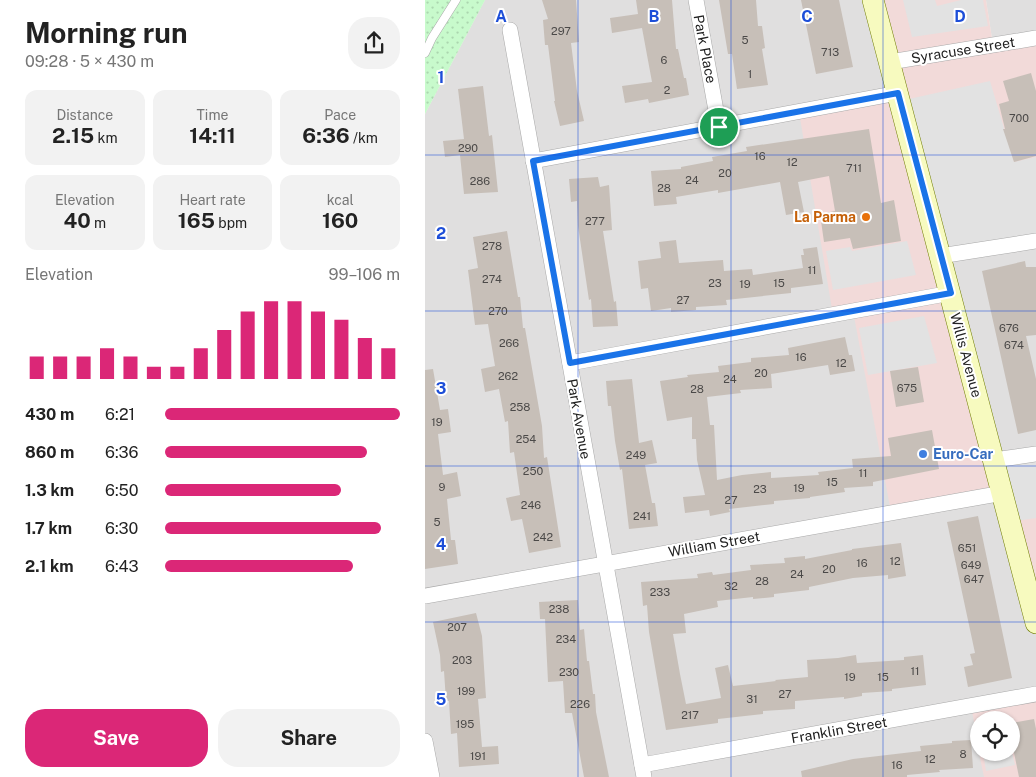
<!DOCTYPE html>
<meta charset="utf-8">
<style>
body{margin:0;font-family:"Public Sans",sans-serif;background:#f2f2f2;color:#222;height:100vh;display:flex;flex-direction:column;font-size:19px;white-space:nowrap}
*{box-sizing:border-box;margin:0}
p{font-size:16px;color:#767676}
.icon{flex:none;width:28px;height:28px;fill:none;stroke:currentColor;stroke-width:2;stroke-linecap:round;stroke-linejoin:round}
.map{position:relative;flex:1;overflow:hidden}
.drawer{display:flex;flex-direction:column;background:#fff;width:425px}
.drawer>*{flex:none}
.buttons{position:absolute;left:545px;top:711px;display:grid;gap:10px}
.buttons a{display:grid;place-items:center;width:50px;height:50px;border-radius:50%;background:#fff;box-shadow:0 1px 4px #0004;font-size:25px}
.pin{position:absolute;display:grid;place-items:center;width:42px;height:42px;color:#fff;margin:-21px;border:2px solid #fff;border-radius:50%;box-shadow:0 1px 5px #0007}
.round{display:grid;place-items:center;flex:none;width:52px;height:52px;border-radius:20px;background:#f2f2f2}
.summary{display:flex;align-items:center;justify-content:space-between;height:85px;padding:0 25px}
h1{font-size:28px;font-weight:700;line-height:38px}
.figures{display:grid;grid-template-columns:repeat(3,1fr);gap:8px;height:85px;padding:5px 25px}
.figures div{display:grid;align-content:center;border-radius:12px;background:#f2f2f2;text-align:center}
.figures b{font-size:21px;font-weight:700}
.figures small{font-size:14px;font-weight:400}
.figures p{font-size:14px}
.chart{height:140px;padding:10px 25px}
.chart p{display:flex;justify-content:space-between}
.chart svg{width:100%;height:90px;margin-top:5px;stroke:#db2777;stroke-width:6}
.action{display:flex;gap:10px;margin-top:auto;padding:10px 25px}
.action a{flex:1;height:58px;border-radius:20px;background:#db2777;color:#fff;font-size:20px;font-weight:700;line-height:58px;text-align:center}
.action a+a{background:#f2f2f2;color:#222}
ul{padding:0 25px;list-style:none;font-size:16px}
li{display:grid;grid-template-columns:80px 60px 1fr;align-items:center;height:38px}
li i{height:12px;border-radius:6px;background:#db2777}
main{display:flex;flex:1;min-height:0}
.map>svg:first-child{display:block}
</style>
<main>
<section class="drawer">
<div class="summary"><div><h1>Morning run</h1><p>09:28 · 5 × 430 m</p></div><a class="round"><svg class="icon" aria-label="share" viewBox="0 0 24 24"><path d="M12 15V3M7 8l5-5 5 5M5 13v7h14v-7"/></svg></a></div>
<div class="figures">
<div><p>Distance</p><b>2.15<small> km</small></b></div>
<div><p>Time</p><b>14:11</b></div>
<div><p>Pace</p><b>6:36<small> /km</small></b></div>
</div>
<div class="figures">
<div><p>Elevation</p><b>40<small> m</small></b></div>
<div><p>Heart rate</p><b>165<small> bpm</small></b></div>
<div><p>kcal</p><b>160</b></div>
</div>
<div class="chart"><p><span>Elevation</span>99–106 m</p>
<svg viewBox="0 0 160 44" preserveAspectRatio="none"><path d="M5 44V33M15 44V33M25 44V33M35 44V29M45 44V33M55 44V38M65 44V38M75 44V29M85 44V20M95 44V11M105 44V6M115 44V6M125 44V11M135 44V15M145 44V24M155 44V29"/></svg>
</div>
<ul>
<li><b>430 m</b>6:21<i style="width:100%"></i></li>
<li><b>860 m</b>6:36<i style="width:86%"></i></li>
<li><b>1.3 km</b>6:50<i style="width:75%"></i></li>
<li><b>1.7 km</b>6:30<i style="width:92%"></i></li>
<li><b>2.1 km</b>6:43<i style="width:80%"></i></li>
</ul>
<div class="action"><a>Save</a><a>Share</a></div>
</section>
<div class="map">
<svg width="611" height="777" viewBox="0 0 611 777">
<defs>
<pattern id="park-dots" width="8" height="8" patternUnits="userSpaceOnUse" patternTransform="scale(1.25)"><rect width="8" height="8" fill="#c8facc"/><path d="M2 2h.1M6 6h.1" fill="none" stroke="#acd6af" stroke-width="1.8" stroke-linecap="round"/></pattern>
</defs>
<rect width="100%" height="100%" fill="#f2efe9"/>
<g fill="#e0dfdf" fill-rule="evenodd">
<path d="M60 0H449L515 256 611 242V777H0V114ZM554 720H586V752H554Z"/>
<polygon points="561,0 611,0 611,38 568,45"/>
</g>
<g fill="#f2dad9">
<polygon points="448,0 561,0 568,45 611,38 611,242 516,256 569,460 611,453 611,623 577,493 466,512 428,311 408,315 374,112 473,93"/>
<polygon points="611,694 611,777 559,777 554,753 586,752 586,720 554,720 554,749 546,706"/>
</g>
<polygon fill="url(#park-dots)" points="0,0 60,0 0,114"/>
<g fill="#e2e2e2">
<polygon points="478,0 510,0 512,6 536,0 558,0 563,26 487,37"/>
<polygon points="565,81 589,162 611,157 611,241 515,256 475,101"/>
<polygon points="482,241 491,275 408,290 401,251 425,247 427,251"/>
<polygon points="499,316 512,363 443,375 434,328"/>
<polygon points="611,454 611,518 585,522 569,460"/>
<polygon points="586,749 590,765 561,771 558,753 586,752"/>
</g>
<g fill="#c7bfb8">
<polygon points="117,0 151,0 154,42 146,43 152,91 159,121 135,126 129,101 130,101 123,45 120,45 118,20 123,19"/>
<polygon points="211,0 247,0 251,49 253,49 259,78 261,78 264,95 224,103 223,99 200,103 197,86 227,82 217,28 187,33 185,18 213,14"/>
<polygon points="294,0 331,0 333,26 337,26 340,48 337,49 343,85 312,89 307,54 303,54"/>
<polygon points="376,0 414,0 428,67 391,74"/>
<polygon points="606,73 611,91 611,156 589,162 578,129 580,129 574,104 584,101 578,81"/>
<polygon points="58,86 64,136 67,135 73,192 39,194 35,155 20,157 18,141 39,139 33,89"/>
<polygon points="444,129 456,203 469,200 476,241 428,249 425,238 399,242 395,214 410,211 404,176 373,182 379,212 361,215 355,182 293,193 293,190 251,197 252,204 229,206 226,171 256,169 256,167 288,161 287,157 322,151 321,147"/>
<polygon points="173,177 175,187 184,185 187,230 178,231 189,302 191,301 193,326 168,327 166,299 164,300 153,226 152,201 146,202 144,179"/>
<polygon points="82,231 93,297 95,297 98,328 100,328 117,426 119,458 122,457 136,547 104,553 97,519 86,521 81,498 95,495 89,452 85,453 83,421 80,422 74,389 60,392 56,369 70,366 63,324 50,325 43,270 53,268 48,237"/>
<polygon points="251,240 254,263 298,260 299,271 327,269 328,275 378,268 376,255 379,255 378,249 392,247 398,284 366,288 366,293 301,300 302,305 271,307 271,310 246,312 246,308 226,311 223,288 216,289 213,261 236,258 234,242"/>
<polygon points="600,261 601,267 611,267 611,335 601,336 611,379 611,430 593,434 557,271"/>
<polygon points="420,337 424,355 427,355 430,371 405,375 403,365 346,374 347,388 315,390 316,393 282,397 285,425 289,425 292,480 317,475 346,472 346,478 394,475 393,472 428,468 427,459 466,456 463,438 507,430 514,469 448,482 448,486 419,488 420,492 385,497 385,498 349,501 349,504 304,509 305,512 285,516 284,510 260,513 258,497 280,495 272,460 271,439 267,439 267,417 242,421 235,381 263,377 262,375 294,372 293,366 326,362 326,358 364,355 363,348"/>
<polygon points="493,367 499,402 471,407 465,371"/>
<polygon points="8,369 15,410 23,409 26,432 13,434 18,475 32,472 36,496 22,499 26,540 30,540 33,564 0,569 0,370"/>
<polygon points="207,379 214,443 227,440 232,463 220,465 227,503 230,503 233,526 204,529 197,469 195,470 190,441 186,406 183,406 181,381"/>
<polygon points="553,516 587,678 543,687 539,667 548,665 545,654 550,653 522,522"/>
<polygon points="476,543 481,576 463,579 463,575 428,578 384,587 384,590 349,594 349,597 328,599 328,597 292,601 293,607 259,614 261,633 248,634 255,674 261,704 296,698 290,668 303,665 308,686 351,681 350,680 383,677 382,660 413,658 431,655 432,663 479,660 479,657 498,655 501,685 467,689 467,691 437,693 437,696 419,699 419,697 370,701 370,709 338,711 338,714 293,719 293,723 241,730 224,632 222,605 218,606 216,582 273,578 272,574 287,572 288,575 326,570 325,565 360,563 359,558 380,556 380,559 427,550 427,549"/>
<polygon points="153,600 155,630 159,629 162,661 164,661 168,694 170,694 171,712 184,777 159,777 147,713 140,713 138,681 123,682 120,619 115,619 114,602"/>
<polygon points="51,613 57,636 61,698 53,699 57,747 73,746 74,764 34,767 32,733 26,734 24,701 21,701 19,671 16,672 15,655 8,622"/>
<polygon points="609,719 611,729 611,777 594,777 586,738 586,723"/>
<polygon points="546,740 548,768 514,770 515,772 482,775 482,777 377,777 376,771 428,759 496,751 495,746 527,743 527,741"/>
</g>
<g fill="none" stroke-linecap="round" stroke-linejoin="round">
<defs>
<polyline id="service" points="0,53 7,38 31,0"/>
<g id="minor">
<polyline points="271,0 294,127"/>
<polyline points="85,30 219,777"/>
<polyline points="465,62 611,38"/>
<polyline points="108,161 473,93"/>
<polyline points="515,256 611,241"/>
<polyline points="145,363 526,293"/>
<polyline points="569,460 611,454"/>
<polyline points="0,596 578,493"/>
<polyline points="0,741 7,777"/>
<polyline points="217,765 611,694"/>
</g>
<polyline id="secondary" points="448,0 611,623"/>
</defs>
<use href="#service" stroke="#a9a9a9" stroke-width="9"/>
<use href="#minor" stroke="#a9a9a9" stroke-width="16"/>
<use href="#secondary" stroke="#707d05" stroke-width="22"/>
<use href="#service" stroke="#fff" stroke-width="8"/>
<use href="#minor" stroke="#fff" stroke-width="15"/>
<use href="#secondary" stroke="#f7fabf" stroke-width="21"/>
</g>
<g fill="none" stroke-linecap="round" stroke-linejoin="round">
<defs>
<polygon id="route" points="473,93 526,293 145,363 108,161"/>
</defs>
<use href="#route" stroke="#fff" stroke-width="10"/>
<use href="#route" stroke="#1a73e8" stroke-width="6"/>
</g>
<path fill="none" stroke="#1d4ed8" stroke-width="1" stroke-opacity="0.55" d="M153 0V777M306 0V777M458 0V777M0 155H611M0 311H611M0 466H611M0 622H611"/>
<circle fill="#e8710a" stroke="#fff" stroke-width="2" cx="441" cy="217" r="5"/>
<circle fill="#3f7fe0" stroke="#fff" stroke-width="2" cx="498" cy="454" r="5"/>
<g text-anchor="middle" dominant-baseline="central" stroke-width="4" stroke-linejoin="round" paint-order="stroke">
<g font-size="11" fill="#4b4948">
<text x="136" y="31">297</text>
<text x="320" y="40">5</text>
<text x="405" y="52">713</text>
<text x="239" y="60">6</text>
<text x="325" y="74">1</text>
<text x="242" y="90">2</text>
<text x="594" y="118">700</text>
<text x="43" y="148">290</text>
<text x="335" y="156">16</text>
<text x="367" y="162">12</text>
<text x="429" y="168">711</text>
<text x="300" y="173">20</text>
<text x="267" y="180">24</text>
<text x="55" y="181">286</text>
<text x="239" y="188">28</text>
<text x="170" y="221">277</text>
<text x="67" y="246">278</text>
<text x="387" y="270">11</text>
<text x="67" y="279">274</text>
<text x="290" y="283">23</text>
<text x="354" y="283">15</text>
<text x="320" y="284">19</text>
<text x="258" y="300">27</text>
<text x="73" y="311">270</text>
<text x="584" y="328">676</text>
<text x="84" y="343">266</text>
<text x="589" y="345">674</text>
<text x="376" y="357">16</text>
<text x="416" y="363">12</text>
<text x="336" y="373">20</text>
<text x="83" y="376">262</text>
<text x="305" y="379">24</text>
<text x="482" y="388">675</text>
<text x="272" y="389">28</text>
<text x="95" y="407">258</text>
<text x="12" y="422">19</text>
<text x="101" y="439">254</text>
<text x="211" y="455">249</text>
<text x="108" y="471">250</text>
<text x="438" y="473">11</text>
<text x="407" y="482">15</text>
<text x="17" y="487">9</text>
<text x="374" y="488">19</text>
<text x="335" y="489">23</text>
<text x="306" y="500">27</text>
<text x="106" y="505">246</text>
<text x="217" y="516">241</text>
<text x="12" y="522">5</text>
<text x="118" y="537">242</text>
<text x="542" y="548">651</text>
<text x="470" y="561">12</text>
<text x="437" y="563">16</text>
<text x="546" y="565">649</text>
<text x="404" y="569">20</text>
<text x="372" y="574">24</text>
<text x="549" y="579">647</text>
<text x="337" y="581">28</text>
<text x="306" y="586">32</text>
<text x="235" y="592">233</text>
<text x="134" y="609">238</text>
<text x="32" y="627">207</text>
<text x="141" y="639">234</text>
<text x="37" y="660">203</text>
<text x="490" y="671">11</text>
<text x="144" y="672">230</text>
<text x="425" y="677">19</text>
<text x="458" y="677">15</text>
<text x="41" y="691">199</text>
<text x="360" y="694">27</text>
<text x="327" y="699">31</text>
<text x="155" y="704">226</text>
<text x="265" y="715">217</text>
<text x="40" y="724">195</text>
<text x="538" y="754">8</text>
<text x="53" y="756">191</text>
<text x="505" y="759">12</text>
<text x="472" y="765">16</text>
</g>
<g font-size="14" fill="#222" stroke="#fff">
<text transform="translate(280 49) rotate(79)">Park Place</text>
<text transform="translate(538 50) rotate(-9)">Syracuse Street</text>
<text transform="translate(541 355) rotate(75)">Willis Avenue</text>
<text transform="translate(154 419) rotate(80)">Park Avenue</text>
<text transform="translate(289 544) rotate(-10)">William Street</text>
<text transform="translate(414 730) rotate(-10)">Franklin Street</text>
</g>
<g font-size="14" font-weight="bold" fill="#c56008" stroke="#fff" text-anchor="end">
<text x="431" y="217">La Parma</text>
</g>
<g font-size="14" font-weight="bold" fill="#366cbe" stroke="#fff" text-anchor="start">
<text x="508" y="454">Euro-Car</text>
</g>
</g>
<g font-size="16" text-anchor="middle" font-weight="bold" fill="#1d4ed8" stroke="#fff" stroke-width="4" stroke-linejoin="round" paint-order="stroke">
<text x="76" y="22">A</text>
<text x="229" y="22">B</text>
<text x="382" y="22">C</text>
<text x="535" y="22">D</text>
<text x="16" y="83">1</text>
<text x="16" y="239">2</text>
<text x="16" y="394">3</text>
<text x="16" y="550">4</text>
<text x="16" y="705">5</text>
</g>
</svg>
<div class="buttons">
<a><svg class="icon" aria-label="locate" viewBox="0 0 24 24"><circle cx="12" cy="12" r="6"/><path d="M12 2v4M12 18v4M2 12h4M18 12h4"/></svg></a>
</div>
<div class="pin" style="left:294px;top:127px;background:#1e9e55"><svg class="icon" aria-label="arrive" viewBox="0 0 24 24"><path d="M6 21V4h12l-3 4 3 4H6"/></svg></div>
</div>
</main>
